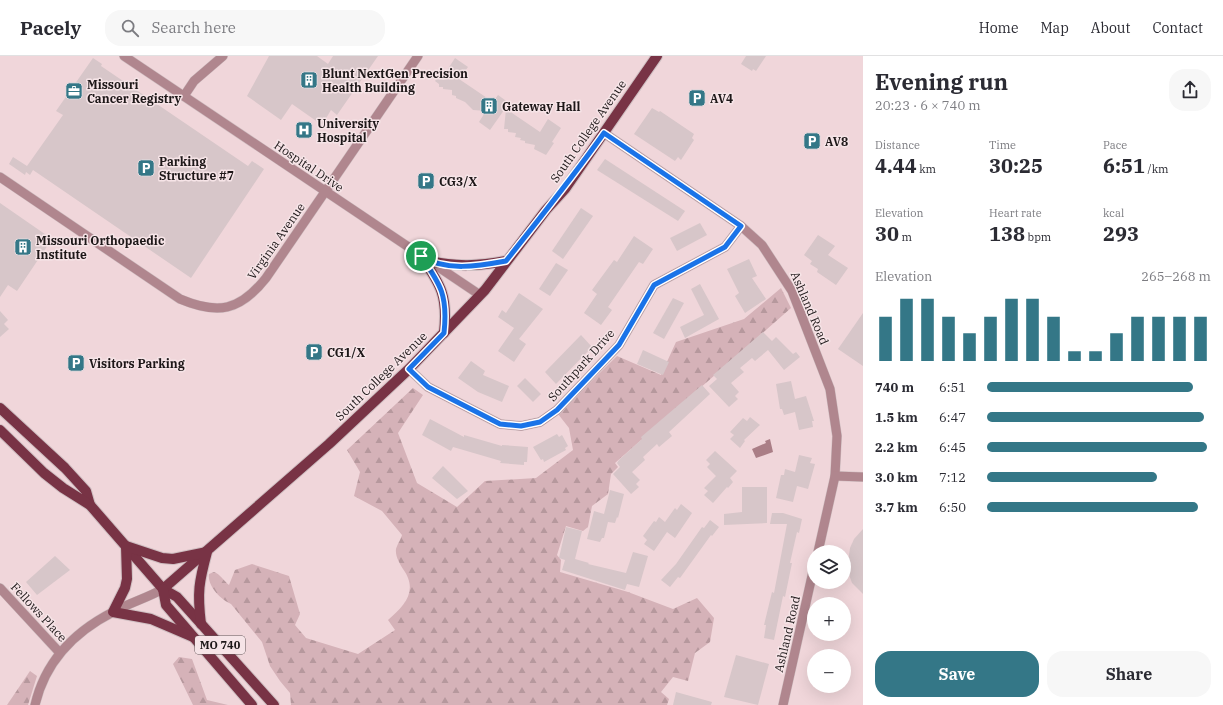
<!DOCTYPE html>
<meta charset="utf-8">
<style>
body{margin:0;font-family:"IBM Plex Serif",serif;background:#f7f7f7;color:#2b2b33;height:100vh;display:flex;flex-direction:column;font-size:15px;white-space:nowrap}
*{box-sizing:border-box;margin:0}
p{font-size:13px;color:#7c7c81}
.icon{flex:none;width:22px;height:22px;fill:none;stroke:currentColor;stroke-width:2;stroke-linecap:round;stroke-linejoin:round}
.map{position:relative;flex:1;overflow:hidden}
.sheet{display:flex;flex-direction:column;background:#fff;width:360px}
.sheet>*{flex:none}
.buttons{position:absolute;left:807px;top:489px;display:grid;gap:8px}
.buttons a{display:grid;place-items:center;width:44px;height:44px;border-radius:50%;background:#fff;box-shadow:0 4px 16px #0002;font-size:20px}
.pin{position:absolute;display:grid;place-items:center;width:34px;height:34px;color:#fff;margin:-17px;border:2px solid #fff;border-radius:50%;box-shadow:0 1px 4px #0007}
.round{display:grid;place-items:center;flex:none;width:42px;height:42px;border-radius:16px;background:#f7f7f7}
.head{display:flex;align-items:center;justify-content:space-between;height:68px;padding:0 12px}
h1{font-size:22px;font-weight:700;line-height:30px}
.stats{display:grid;grid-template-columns:repeat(3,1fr);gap:6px;height:68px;padding:4px 12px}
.stats div{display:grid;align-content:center}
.stats b{font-size:20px;font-weight:700}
.stats small{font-size:11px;font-weight:400}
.stats p{font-size:11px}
.chart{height:112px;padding:8px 12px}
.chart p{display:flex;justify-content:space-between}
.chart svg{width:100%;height:72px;margin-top:4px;stroke:#347787;stroke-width:6}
.cta{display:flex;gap:8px;margin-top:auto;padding:8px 12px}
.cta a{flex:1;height:46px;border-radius:16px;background:#347787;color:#fff;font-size:16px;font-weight:700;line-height:46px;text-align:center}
.cta a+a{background:#f7f7f7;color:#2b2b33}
ul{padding:0 12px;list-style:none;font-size:13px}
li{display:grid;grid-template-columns:64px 48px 1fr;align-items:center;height:30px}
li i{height:10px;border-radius:5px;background:#347787}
header{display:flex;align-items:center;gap:24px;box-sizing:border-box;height:56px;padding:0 20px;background:#fff;border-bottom:1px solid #e1e1e2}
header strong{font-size:19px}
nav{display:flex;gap:22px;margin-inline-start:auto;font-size:14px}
.search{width:280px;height:36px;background:#f7f7f7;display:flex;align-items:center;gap:10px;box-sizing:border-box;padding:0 14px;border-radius:16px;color:#7c7c81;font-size:15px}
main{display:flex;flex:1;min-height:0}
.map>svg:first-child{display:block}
</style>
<header>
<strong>Pacely</strong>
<div class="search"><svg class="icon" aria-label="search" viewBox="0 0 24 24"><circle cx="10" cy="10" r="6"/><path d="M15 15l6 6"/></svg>Search here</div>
<nav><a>Home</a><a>Map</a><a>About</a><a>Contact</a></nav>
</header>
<main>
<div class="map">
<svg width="863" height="649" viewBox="0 0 863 649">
<defs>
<pattern id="forest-firs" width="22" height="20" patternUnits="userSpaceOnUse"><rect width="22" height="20" fill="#d5b2b8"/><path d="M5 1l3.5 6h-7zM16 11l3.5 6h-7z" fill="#b6989d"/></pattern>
</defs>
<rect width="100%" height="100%" fill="#f6e4e7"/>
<path fill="#f0d6da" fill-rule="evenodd" d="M0 0H863V649H0ZM814 496H844V526H814ZM814 548H844V578H814ZM814 600H844V630H814Z"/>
<g fill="url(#forest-firs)">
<path d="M781 232 791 252 615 407 618 411 611 418 608 438 592 450 588 471 583 475 566 470 557 499 561 504 560 516 628 536 673 553 697 542 714 562 710 586 695 597 688 625 673 621 661 636 669 643 667 649H291L290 637 280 625 270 610 262 586 231 548C221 544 207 530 209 518L214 516C220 518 224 525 229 529L235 514 252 508 289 520 300 558 295 569 306 582 358 598 395 574 388 564C404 550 419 535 403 513 400 508 395 500 396 493 397 489 401 483 402 479L382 455 354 440 360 416 347 394 413 332 423 339 398 377 417 427 457 451 485 425 536 422 573 394 569 372 558 358 617 300 661 319 676 286 744 263Z"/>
<polygon points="179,601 192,603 207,644 228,649 193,649 173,608"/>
<polygon points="30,615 37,620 28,649 7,649"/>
</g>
<polygon fill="#aa7e86" points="770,383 773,396 756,402 752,393 766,387 765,385"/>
<g fill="#d7c6c9">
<polygon points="269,0 317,0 328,8 333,0 378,0 337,59 331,54 322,69 292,48 281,64 247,40"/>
<polygon points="746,0 766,0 756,15 753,13 752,15 741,8"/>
<polygon points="93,2 102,8 101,10 248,110 252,105 264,113 191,222 33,114 30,119 26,116 25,119 9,108 13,101 27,110 63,59 56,55"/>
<polygon points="455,2 468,11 459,23 493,46 498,39 509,47 490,74 479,66 486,55 473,54 465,46 456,42 456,40 452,39 452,34 443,33 443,31 439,31 439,28 435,25 443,14 446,16"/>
<polygon points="652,52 659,56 660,55 694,78 692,82 694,84 681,104 678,101 675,105 634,78"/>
<polygon points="506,53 540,76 548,63 561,72 552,86 554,87 546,99 534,93 535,89 525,87 525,85 520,84 521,82 515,81 516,77 508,76 508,73 504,73"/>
<polygon points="605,103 685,155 678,165 597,114"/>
<polygon points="0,147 52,183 17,235 8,229 0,241"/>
<polygon points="581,152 593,160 563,203 552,195"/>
<polygon points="700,167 707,179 677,195 670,182"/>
<polygon points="818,179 835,190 828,199 848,212 836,229 817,216 818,213 810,208 812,205 804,199"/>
<polygon points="634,180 653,193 643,208 639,206 608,251 612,254 601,269 584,257 597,238 592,234 614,204 617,206"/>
<polygon points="749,203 757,220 752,222 766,243 745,257 735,240 739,237 727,213"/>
<polygon points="556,207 568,214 550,240 539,233"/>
<polygon points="700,228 719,263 685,282 680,271 704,259 691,233"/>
<polygon points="519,237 543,253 519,283 526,288 514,306 498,295 514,272 498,261 502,254 506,257"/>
<polygon points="673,242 684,247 664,283 653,277"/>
<polygon points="0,255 8,264 4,268 9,273 0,281"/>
<polygon points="863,257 863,310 838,293"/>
<polygon points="763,276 772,285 776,281 793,298 796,296 800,301 784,314 768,294 755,305 752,302 740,312 744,316 731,327 739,336 735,340 738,343 729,351 709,330 717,323 713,319"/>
<polygon points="581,279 592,291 556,328 545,316"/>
<polygon points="643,294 669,306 663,319 637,308"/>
<polygon points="471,305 485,315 483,319 509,330 502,346 478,336 458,322"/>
<polygon points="525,322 541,338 533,346 517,330"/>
<polygon points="791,325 795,343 806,340 814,365 812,365 813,371 799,374 795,356 784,359 782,353 780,353 776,328"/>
<polygon points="702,329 710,338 669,376 672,380 659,391 657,388 643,401 645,404 632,416 640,424 636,428 639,431 631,438 613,418 620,411 617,407 619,404 642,383 641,381"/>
<polygon points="750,361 760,369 744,384 745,385 740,392 730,383 734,379 730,376 743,362 747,365"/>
<polygon points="430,363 464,381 464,379 502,390 502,389 528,391 527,406 524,406 524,409 500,407 501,405 453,391 451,395 422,379"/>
<polygon points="557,378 559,381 562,379 568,390 565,392 566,394 544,406 543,403 541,404 533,391"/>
<polygon points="715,395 737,415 730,422 733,426 728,432 727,431 713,447 704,439 708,435 704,432 716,420 707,411 710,408 706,404"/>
<polygon points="799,399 812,402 810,407 815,408 808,433 797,430 793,446 776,442 781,419 784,419 785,413 795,416"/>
<polygon points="443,410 468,435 457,443 432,422"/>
<polygon points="742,431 767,431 767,467 724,469 724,458 742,456"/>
<polygon points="610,434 624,438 618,462 617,461 615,467 608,466 604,482 602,482 600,486 587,483 594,455 604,458"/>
<polygon points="681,448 692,457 675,482 667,476 654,495 644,488 647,484 643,480 654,465 656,466 659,461 665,466 675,452 677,454"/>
<polygon points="772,457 783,457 802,463 799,477 797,476 790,507 792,507 785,541 783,540 774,584 764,582 766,569 764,569 772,536 774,537 787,468 770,468"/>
<polygon points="710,464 719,471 712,480 711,479 680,522 678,521 670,531 661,524 676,508 702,471 704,472"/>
<polygon points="566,471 582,475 575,503 589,507 588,508 626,517 633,496 648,500 639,531 627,528 625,534 562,514 565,504 559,502"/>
<polygon points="863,473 863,538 852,527 847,513 850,492 854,483"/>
<polygon points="55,500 70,514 37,539 26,526"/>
<polygon points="736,599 769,608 758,649 724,641"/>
<polygon points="676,636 712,646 711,649 673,649"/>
</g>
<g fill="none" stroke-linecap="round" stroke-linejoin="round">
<defs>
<g id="minor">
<polyline points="124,0 480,239"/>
<polyline points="184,40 194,25 223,0"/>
<polyline points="604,77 741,170 762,189 792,235 830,333 837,380 835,420 818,496"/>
<path d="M0 121 180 243C218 259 240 255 266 222L418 0"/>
<polyline points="409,313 428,331 500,368 521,370 540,366 557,354 619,289 654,229 725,191 741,170"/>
<polyline points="835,420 863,421"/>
<polyline points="0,532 60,597"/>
<path d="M35 649C45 606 74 576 113 556 129 547 147 542 163 533"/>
<polyline points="783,649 814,511"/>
</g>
<g id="major">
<path d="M421 200C441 229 448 240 444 277"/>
<path d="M429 205C456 211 479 210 506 205"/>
<polyline points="0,352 65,412 86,435 90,449"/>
<polyline points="0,374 44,417 63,432 90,449 163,533 177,541 274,649"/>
<polyline points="163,533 329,388 409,313 485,234 546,154 565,133 657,0"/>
<polyline points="163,533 166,549 252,649"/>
<path d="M193 581 151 563 113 556 125 532 127 523 126 490 162 502 173 503 207 496C199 526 197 536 201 568"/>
</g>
</defs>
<use href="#minor" stroke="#cfbfc2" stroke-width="10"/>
<use href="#major" stroke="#cfbfc2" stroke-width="12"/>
<use href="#minor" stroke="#b0868e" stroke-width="9"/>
<use href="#major" stroke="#783345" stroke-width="10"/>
</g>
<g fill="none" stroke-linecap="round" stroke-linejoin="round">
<defs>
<path id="route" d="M604 77 741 170 725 191 654 229 619 289 557 354 540 366 521 370 500 368 428 331 409 313 444 277C448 240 441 229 421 200 445 216 479 210 506 205 539 163 573 121 604 77Z"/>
</defs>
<use href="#route" stroke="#fff" stroke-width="8"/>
<use href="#route" stroke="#1a73e8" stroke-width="5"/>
</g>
<defs>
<symbol id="building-square" viewBox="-11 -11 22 22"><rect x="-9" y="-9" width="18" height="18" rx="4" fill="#347787" stroke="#f6e4e7"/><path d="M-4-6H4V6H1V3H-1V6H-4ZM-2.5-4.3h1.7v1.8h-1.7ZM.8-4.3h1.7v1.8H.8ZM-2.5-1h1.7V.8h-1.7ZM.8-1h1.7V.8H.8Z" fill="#fff"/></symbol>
<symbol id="office-square" viewBox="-11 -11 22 22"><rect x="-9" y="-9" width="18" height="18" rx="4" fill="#347787" stroke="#f6e4e7"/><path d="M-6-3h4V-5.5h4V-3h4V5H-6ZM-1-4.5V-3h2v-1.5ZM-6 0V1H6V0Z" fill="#fff"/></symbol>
<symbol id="parking-square" viewBox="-11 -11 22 22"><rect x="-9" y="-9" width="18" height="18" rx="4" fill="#347787" stroke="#f6e4e7"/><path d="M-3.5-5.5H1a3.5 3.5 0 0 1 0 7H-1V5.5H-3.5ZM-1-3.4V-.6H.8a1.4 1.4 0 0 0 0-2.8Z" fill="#fff"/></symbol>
<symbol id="hospital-square" viewBox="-11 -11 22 22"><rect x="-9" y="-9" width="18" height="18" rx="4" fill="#347787" stroke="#f6e4e7"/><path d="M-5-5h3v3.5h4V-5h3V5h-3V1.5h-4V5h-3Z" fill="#fff"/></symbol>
</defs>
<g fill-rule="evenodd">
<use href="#building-square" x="299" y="14" width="20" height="20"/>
<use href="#office-square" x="64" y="25" width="20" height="20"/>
<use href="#parking-square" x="687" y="32" width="20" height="20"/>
<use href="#building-square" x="479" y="40" width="20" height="20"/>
<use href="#hospital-square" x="294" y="64" width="20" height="20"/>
<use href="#parking-square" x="802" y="75" width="20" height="20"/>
<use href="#parking-square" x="136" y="102" width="20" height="20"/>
<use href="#parking-square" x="416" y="115" width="20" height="20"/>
<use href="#building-square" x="13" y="181" width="20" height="20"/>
<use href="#parking-square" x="304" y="286" width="20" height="20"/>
<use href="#parking-square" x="66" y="297" width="20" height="20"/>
</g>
<g text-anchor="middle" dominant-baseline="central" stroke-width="3" stroke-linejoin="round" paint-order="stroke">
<rect fill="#f6e4e7" stroke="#5e5456" stroke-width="1" x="195" y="580" width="50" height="18" rx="3"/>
<g font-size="11" font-weight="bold" fill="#1d1718">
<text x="220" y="589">MO 740</text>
</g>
<g font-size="12" font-weight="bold" fill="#1d1718" stroke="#f6e4e7" text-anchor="start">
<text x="322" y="17">Blunt NextGen Precision<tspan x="322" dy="14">Health Building</tspan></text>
<text x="87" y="28">Missouri<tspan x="87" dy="14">Cancer Registry</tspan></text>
<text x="710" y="42">AV4</text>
<text x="502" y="50">Gateway Hall</text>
<text x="317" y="67">University<tspan x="317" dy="14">Hospital</tspan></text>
<text x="825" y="85">AV8</text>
<text x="159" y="105">Parking<tspan x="159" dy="14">Structure #7</tspan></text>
<text x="439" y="125">CG3/X</text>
<text x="36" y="184">Missouri Orthopaedic<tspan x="36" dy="14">Institute</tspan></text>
<text x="327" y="296">CG1/X</text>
<text x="89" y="307">Visitors Parking</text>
</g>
<g font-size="12" fill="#1d1718" stroke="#f6e4e7">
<text transform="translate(588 75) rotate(-55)">South College Avenue</text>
<text transform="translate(309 110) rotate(34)">Hospital Drive</text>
<text transform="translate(276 185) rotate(-55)">Virginia Avenue</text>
<text transform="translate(810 252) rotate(67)">Ashland Road</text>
<text transform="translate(581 309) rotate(-48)">Southpark Drive</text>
<text transform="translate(381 320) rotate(-44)">South College Avenue</text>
<text transform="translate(39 556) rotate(47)">Fellows Place</text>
<text transform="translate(787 578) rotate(-77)">Ashland Road</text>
</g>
</g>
</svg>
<div class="buttons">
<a><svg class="icon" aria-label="layers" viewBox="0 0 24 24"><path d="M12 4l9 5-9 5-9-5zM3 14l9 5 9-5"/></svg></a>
<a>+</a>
<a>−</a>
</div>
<div class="pin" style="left:421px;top:200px;background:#1e9e55"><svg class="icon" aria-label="arrive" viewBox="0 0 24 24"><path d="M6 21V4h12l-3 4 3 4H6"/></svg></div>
</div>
<section class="sheet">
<div class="head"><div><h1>Evening run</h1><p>20:23 · 6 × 740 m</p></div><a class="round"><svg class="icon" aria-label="share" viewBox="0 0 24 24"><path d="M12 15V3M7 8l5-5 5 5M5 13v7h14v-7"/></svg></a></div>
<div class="stats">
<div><p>Distance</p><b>4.44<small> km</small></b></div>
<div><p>Time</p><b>30:25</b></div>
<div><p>Pace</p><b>6:51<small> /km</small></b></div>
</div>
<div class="stats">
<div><p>Elevation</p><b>30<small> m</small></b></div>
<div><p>Heart rate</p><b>138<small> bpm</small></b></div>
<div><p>kcal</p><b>293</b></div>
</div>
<div class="chart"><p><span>Elevation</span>265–268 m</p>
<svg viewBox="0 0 160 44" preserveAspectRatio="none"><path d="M5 44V17M15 44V6M25 44V6M35 44V17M45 44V27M55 44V17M65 44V6M75 44V6M85 44V17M95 44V38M105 44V38M115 44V27M125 44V17M135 44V17M145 44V17M155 44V17"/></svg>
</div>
<ul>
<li><b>740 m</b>6:51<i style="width:92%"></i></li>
<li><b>1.5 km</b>6:47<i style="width:97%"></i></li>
<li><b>2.2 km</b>6:45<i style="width:98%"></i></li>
<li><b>3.0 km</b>7:12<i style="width:76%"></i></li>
<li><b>3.7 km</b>6:50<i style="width:94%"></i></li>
</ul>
<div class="cta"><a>Save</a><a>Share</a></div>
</section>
</main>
